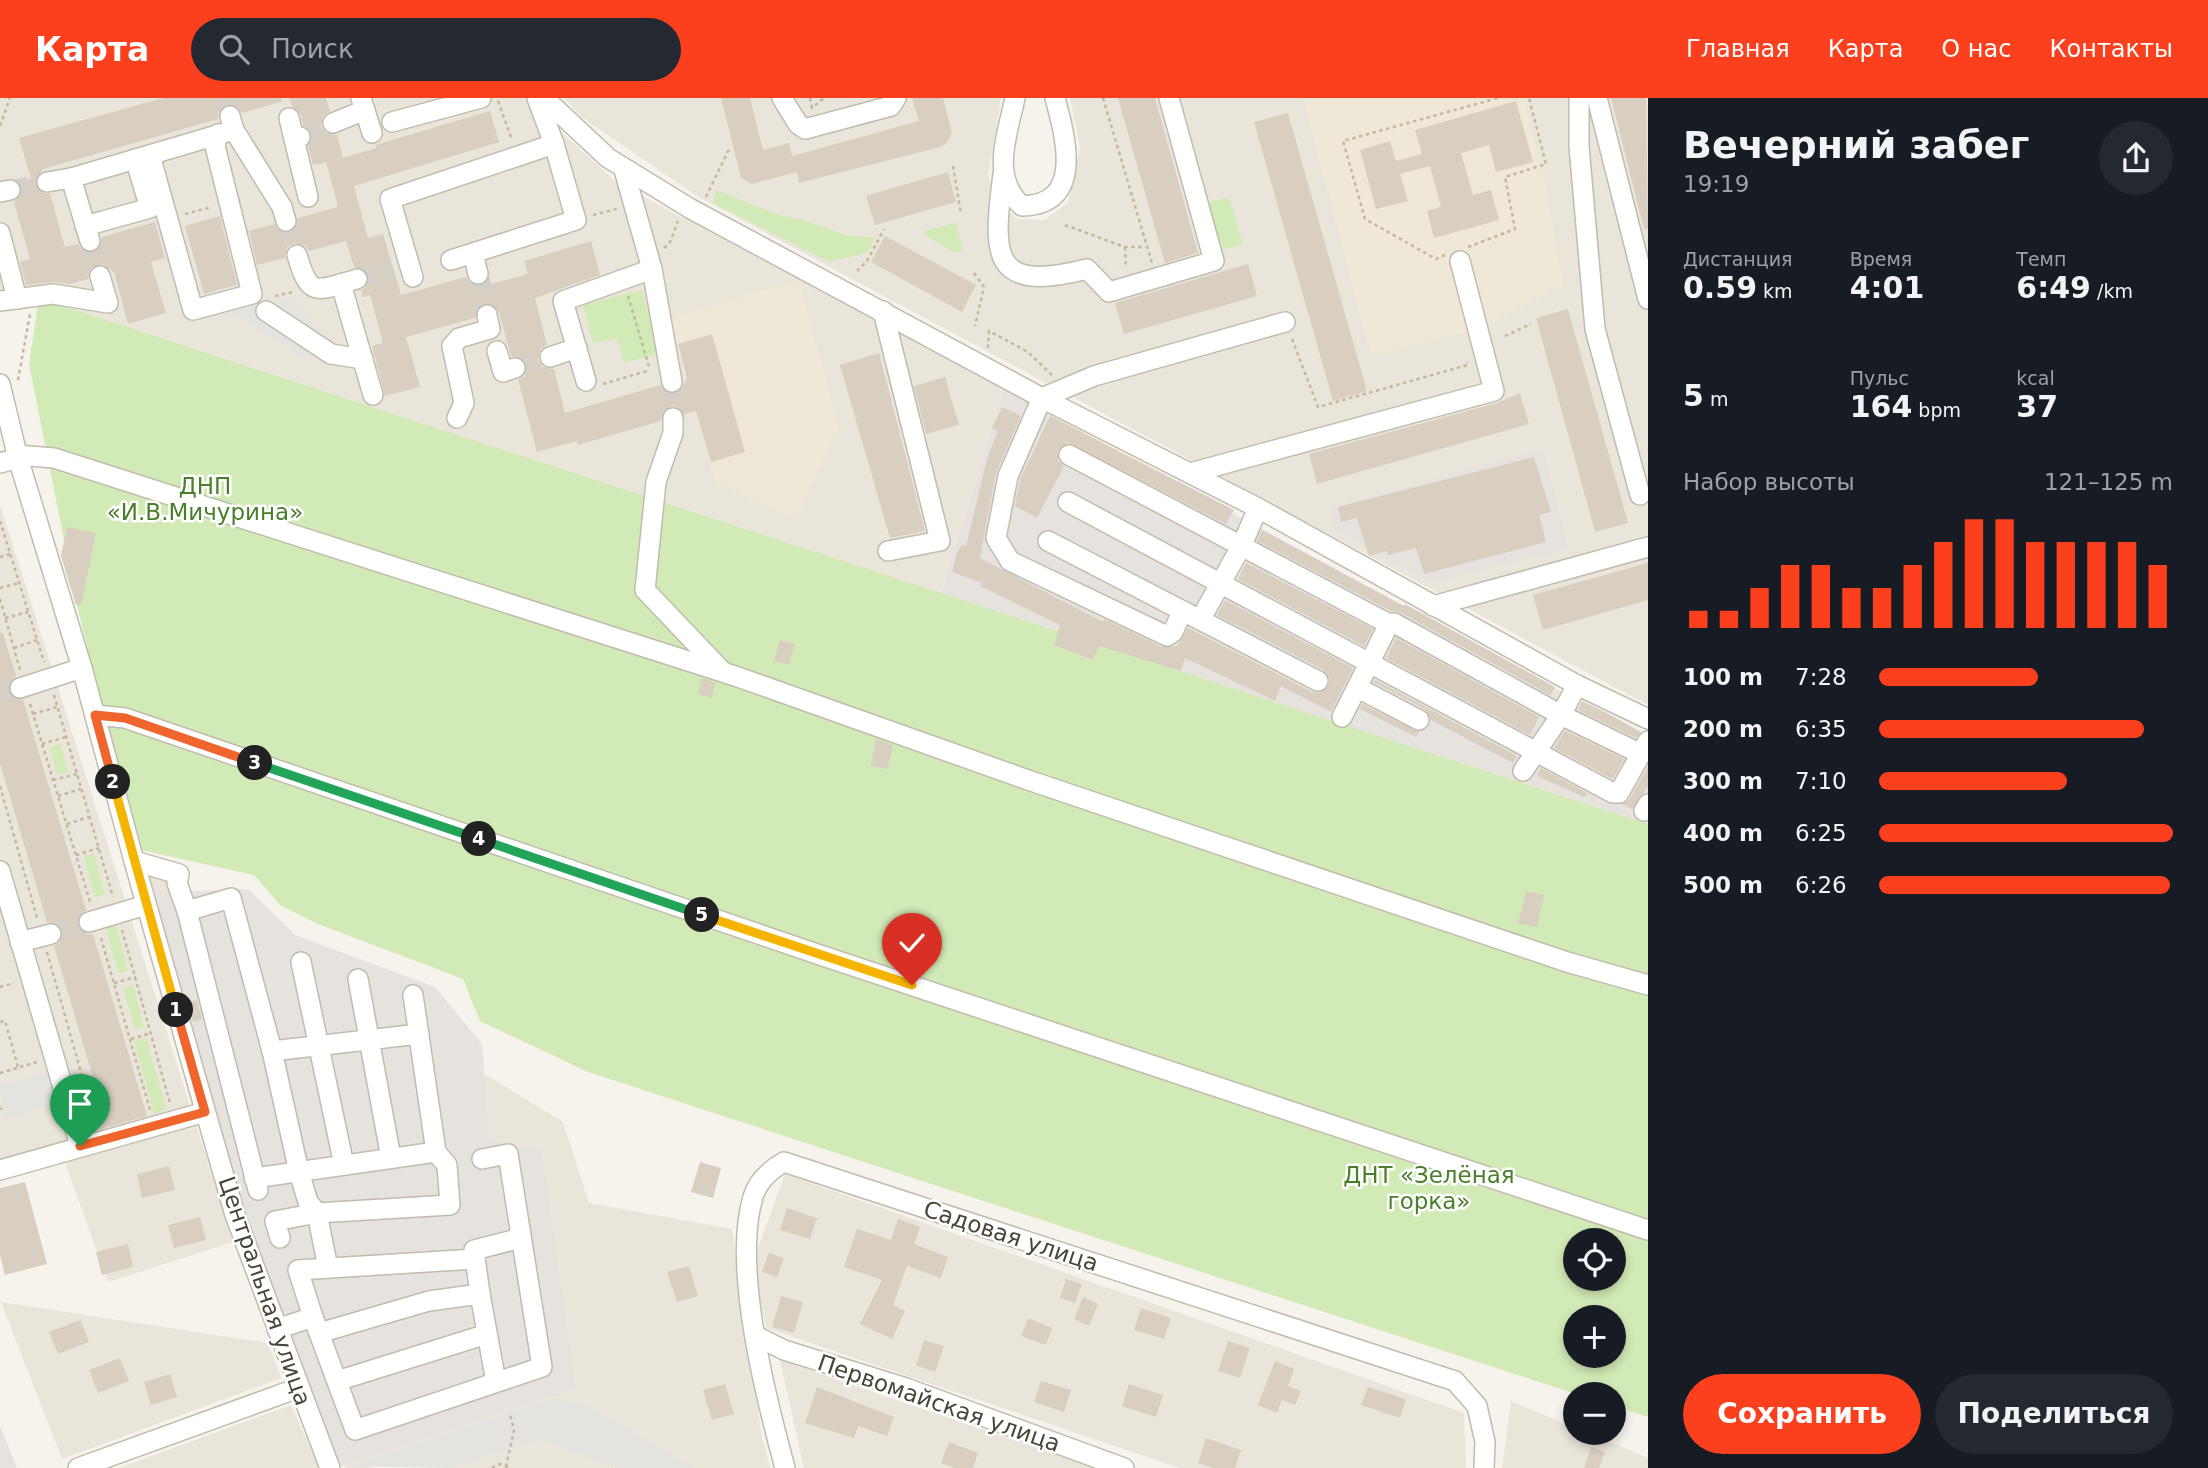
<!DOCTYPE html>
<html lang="ru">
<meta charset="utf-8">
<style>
body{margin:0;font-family:"DejaVu Sans",sans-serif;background:#242831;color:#f1f3f6;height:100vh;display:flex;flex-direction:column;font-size:26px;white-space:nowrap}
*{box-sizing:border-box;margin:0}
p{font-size:23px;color:#9ea1a6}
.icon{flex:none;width:38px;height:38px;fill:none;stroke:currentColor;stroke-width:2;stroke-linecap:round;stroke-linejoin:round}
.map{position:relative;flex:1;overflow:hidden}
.details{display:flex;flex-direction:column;background:#171b24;width:560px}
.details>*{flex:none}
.buttons{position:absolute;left:1563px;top:1130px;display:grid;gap:14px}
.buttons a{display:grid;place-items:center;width:63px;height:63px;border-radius:50%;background:#171b24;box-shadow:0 4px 10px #0003;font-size:35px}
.pin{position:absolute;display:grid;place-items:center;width:60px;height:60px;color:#fff;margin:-72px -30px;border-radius:50% 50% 50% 0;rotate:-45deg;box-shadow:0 0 7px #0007}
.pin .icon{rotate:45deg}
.km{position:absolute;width:35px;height:35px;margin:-18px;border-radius:50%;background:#222;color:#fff;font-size:19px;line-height:35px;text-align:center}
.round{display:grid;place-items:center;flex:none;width:74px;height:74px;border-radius:37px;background:#242831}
.head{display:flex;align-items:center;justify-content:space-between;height:119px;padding:0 35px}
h1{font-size:38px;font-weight:800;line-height:52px}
.figures{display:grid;grid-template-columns:repeat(3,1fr);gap:10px;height:119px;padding:7px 35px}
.figures div{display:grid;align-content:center}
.figures b{font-size:30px;font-weight:800}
.figures small{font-size:19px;font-weight:400}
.figures p{font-size:19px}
.chart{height:196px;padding:14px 35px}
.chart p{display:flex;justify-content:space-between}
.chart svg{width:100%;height:126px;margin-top:7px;stroke:#fc3f1d;stroke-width:6}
.button{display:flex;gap:14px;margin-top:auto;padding:14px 35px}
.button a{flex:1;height:80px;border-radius:42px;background:#fc3f1d;color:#fff;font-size:28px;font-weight:800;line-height:80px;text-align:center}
.button a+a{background:#242831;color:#f1f3f6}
ul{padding:0 35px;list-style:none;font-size:23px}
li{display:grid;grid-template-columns:112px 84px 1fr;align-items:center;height:52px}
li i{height:18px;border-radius:9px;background:#fc3f1d}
header{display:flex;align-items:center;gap:42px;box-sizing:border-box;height:98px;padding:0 35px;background:#fc3f1d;color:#fff}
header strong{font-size:33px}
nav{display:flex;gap:38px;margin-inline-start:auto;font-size:24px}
.search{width:490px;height:63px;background:#242831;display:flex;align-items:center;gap:18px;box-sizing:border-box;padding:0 24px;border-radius:38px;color:#9ea1a6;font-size:26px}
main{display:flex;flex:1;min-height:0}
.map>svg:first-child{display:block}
</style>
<header>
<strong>Карта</strong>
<div class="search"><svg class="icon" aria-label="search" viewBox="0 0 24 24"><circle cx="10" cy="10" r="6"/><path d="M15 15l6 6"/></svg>Поиск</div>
<nav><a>Главная</a><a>Карта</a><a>О нас</a><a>Контакты</a></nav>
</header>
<main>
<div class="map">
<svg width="1648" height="1370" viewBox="0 0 1648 1370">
<rect width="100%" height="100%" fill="#f6f3ec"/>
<g fill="#eae5da">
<polygon points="0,0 524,0 616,84 1004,291 941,495 39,200 0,201"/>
<polygon points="564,0 1001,0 988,77 997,104 1017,121 1044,122 1068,105 1080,49 1070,0 1648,0 1648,607 697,98 583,20"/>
<polygon points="0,406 233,1144 108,1184 59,1048 0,1061"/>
<polygon points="144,768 563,1024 589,1105 732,1131 762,1340 770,1370 659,1370 570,1304 369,1370 346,1370 235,1071"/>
<polygon points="785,1076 1464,1315 1466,1370 1180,1370 766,1230 753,1164"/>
<polygon points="1,1204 268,1245 281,1280 62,1361"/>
<polygon points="780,1262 1095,1370 804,1370"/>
<polygon points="1511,1303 1575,1330 1575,1335 1589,1335 1648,1360 1648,1370 1502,1370"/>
<polygon points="291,1307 319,1370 119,1370"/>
<polygon points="555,1336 614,1370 451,1370"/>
</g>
<g fill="#e6e2dd">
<polygon points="1004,291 1648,641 1648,726 941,495"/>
<polygon points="1543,351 1569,451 1432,484 1333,432 1332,409"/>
<polygon points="248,791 295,837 435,889 482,946 489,1042 542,1053 576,1291 339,1369 229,1071 148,795"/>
<polygon points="0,1328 17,1370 0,1370"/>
</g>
<g fill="#efe8d6">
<polygon points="1303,0 1523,0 1543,73 1563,187 1481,230 1371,258"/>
<polygon points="799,183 839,329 795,422 715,384 669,219"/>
</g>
<g fill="#d2eab5" fill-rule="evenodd">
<polygon points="716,92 782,118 801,121 846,137 875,140 867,155 829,164 713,105"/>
<polygon points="1229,99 1243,146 1218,153 1204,106"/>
<polygon points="956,125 963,153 953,154 925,137 924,133"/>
<polygon points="642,192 659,256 624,265 617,240 593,245 583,207"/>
<path d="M39 200 1648 726V1319L1614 1308V1297H1579L588 974 480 923 463 881 318 826 280 807 254 777 136 751 77 507 29 266ZM1575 1143H1614V1181H1575ZM1575 1220H1614V1258H1575Z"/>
<polygon points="61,646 68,674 57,677 50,649"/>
<polygon points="94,756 105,795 95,800 84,758"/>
<polygon points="115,824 128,872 118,875 105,827"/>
<polygon points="133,887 144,929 135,931 123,890"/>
<polygon points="146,939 166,1010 154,1016 134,943"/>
</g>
<g fill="#e5e3e0">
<polygon points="291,200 319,233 304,259 228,213"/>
<polygon points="55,973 64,1004 5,1021 0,988"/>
<polygon points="556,1300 590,1309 693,1370 616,1370 541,1341 451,1370 348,1368"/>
</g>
<g fill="#d8cfc1">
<polygon points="163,0 281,0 281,4 242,15 234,6 226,6 218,14 218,21 43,71 35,85 42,95 50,96 65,149 78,146 82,152 93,155 99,151 102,139 155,124 165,160 151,164 166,215 128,226 114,174 102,166 91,170 88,181 70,186 52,184 26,187 20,164 30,161 14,104 22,95 20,84 31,81 19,40"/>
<polygon points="289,0 326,0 330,13 323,18 321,29 326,35 337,37 343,60 376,50 375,47 490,13 499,44 354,88 368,140 383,136 401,197 466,179 470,185 480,188 490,179 491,186 528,176 524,163 591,143 600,177 535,200 547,247 540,251 538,262 542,269 554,271 565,315 660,287 668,296 679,294 687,280 678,246 712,236 745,354 711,364 696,313 684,316 674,308 663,313 661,323 578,347 577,343 537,354 518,282 525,278 527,267 523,260 511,258 499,214 490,205 478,208 475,220 406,239 420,289 385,298 372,248 383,245 370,197 363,199 361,193 366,189 369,178 365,172 354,169 346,143 309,153 305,147 294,145 287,149 285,160 257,167 249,133 274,126 278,132 289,135 295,131 298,120 338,109 326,64 313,67 308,48 311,35 303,27 301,17 292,8"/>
<polygon points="721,0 750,0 763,52 789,45 792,58 919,23 912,0 943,0 952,35 946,46 940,49 799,85 797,74 752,86 741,80"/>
<polygon points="1118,0 1155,0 1198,155 1165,165"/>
<polygon points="1611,0 1646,0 1648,131 1644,131"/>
<polygon points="1516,3 1533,64 1496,74 1489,47 1461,55 1473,97 1491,92 1499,122 1434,140 1427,113 1441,109 1430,68 1400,76 1408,103 1376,111 1360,52 1390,43 1396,63 1422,56 1415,32"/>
<polygon points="1288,15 1367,293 1333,303 1254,24"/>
<polygon points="948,74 956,104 875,127 866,98"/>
<polygon points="220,118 237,187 204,196 185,128"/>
<polygon points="885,138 976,187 962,214 871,164"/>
<polygon points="1248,166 1257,198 1124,236 1115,205"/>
<polygon points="1568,211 1628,425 1595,434 1536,220"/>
<polygon points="879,255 925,433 890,440 840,267"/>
<polygon points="945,279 959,327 926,336 914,288"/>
<polygon points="1520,295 1529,326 1317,386 1309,356 1497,305"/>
<polygon points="1002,309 1021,318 996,375 980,460 1103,524 1104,521 1162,549 1177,548 1188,530 1312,594 1319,595 1328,589 1330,582 1324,572 1217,517 1225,502 1353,570 1331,614 1281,588 1275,603 1185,560 1181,573 1099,548 1093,562 1054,547 1060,527 980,488 982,485 952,474 957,454 962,447 966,448 987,361 998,333 992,330"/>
<polygon points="1050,318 1234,412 1226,426 1069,345 1058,352 1058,363 1064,368 1037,420 1015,408 1020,382"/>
<polygon points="1534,359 1551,414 1539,417 1546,444 1424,476 1416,450 1388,457 1387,453 1369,458 1357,420 1341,424 1338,409"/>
<polygon points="67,429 96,435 81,508 76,507 61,458"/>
<polygon points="1262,432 1404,508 1405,506 1555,589 1550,597 1400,514 1391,513 1257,443"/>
<polygon points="1246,465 1373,531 1364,548 1238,481"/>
<polygon points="1648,465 1648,502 1543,532 1533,497"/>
<polygon points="0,535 3,535 16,578 11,582 8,593 12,599 23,602 86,812 77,821 78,828 86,836 93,836 147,1018 91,1034 80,998 97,993 54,848 60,844 63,834 59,827 47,824 0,665"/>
<polygon points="1396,540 1539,619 1530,637 1386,560"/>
<polygon points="780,542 795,546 789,567 774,563"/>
<polygon points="702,580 715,585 712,600 698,596"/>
<polygon points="1375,582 1517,658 1513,665 1431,622 1425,611 1373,584"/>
<polygon points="1582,603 1607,615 1641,634 1636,640 1578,612"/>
<polygon points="1362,606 1419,634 1416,639 1360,611"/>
<polygon points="1565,633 1624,661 1613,681 1554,650"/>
<polygon points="876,641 893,647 888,671 871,668"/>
<polygon points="1648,668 1648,688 1632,711 1622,706 1630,701"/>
<polygon points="1541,670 1587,695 1584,699 1537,678"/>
<polygon points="1526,793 1544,797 1537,829 1518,825"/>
<polygon points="197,902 202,921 193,924 189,904"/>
<polygon points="700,1064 721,1070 713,1100 691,1094"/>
<polygon points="169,1068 175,1092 142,1100 137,1076"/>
<polygon points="25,1084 47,1166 5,1177 0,1157 0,1090"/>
<polygon points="787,1110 817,1120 810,1141 780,1132"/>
<polygon points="200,1119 206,1142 174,1150 168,1127"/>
<polygon points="898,1121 920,1129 914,1146 948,1159 941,1180 907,1168 893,1207 905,1213 892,1241 860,1226 882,1182 844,1169 857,1131 891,1142"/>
<polygon points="128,1146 133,1169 102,1177 96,1154"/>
<polygon points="769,1155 784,1160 777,1179 762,1174"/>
<polygon points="689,1168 698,1198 677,1204 667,1174"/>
<polygon points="1066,1181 1082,1186 1075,1205 1060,1200"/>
<polygon points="781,1198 803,1204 794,1235 772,1229"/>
<polygon points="1083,1199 1098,1206 1089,1228 1074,1221"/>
<polygon points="1141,1210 1171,1220 1164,1241 1134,1232"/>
<polygon points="1028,1220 1052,1230 1046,1247 1021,1238"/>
<polygon points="80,1222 89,1244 58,1256 49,1234"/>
<polygon points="924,1242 944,1248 935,1274 916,1267"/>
<polygon points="1228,1243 1250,1250 1240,1280 1218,1273"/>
<polygon points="120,1260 129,1283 98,1295 89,1272"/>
<polygon points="1275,1263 1294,1271 1288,1288 1301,1293 1295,1307 1282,1302 1277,1315 1258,1307"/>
<polygon points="170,1276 177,1299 151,1307 144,1284"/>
<polygon points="1041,1283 1071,1292 1064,1314 1034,1304"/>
<polygon points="725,1286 734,1316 712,1322 703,1292"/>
<polygon points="1129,1286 1163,1297 1156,1319 1122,1308"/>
<polygon points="817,1289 894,1319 887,1338 858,1328 854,1340 805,1325"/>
<polygon points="1368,1289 1406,1301 1400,1320 1361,1307"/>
<polygon points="1206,1340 1241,1352 1235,1370 1213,1370 1198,1365"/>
<polygon points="949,1344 978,1355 973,1370 954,1370 941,1365"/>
<polygon points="1591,1349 1605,1354 1599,1370 1584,1370"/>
</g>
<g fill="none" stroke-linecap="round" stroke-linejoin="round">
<g stroke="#d4d0c8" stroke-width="19" stroke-dasharray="19 10" stroke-linecap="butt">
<polyline points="225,0 230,18"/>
<polyline points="300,39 333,25"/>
<polyline points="10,92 47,84"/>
<polyline points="286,123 297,157"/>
<polyline points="90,143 100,178"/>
<polyline points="478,176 487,217"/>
<polyline points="357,181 393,171"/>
<polyline points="515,270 550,259"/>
<polyline points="672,284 673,320"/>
<polyline points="0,596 20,590"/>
<polyline points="51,836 89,824"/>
</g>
<defs>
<g id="minor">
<polyline points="361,0 372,35"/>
<polyline points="544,0 608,60 691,111 1042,300 1258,410 1577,587 1648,621"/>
<polyline points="782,0 798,26 805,31 891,8 896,0"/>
<path d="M1015 0C1007 38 990 79 1022 108 1084 107 1066 41 1055 0"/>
<polyline points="1579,0 1579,48 1595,231 1640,397"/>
<polyline points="1597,0 1648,201"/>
<polyline points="289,20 294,41"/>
<polyline points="392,24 481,0"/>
<polyline points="333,25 365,12"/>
<polyline points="234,32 282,109 286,123"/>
<polyline points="300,39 294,41 308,99"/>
<polyline points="150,57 193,212 252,196 215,48 218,36"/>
<polyline points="624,72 652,171 672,284"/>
<path d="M1003 76C993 156 989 196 1087 171L1109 194 1214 163 1169 0"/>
<polyline points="47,84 71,80"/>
<polyline points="0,94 10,92"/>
<polyline points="85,128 150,110 135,61"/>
<polyline points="0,135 17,201"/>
<polyline points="90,143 71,80 234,32 230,18"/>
<path d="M297 157C310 201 316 193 357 181"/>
<polyline points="451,162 473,155"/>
<polyline points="478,176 473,155 576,122 554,46"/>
<polyline points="413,179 390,101 554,46 537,0"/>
<polyline points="341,186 373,297"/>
<polyline points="0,203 53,196 108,205 100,178"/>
<polyline points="266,213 331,256 363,261"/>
<polyline points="883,213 940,443 888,453"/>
<polyline points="497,253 503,274 515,270"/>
<polyline points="550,259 577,250"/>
<polyline points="586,283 563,203 652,171"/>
<polyline points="0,286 18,360 82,570 134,763 235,1117 330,1370"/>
<polyline points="457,320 464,305 452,248 459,240 490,231 487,217"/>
<polyline points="673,320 673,335 656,384 645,492 723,574"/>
<polyline points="17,357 54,360 738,579 1028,682 1567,864 1648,887"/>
<polyline points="1069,357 1389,526 1394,525 1561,617 1641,656"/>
<polyline points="0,365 18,360"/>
<polyline points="1190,375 1494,293 1460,163"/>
<polyline points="1068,404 1613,695 1619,695 1648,643"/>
<polyline points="1048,443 1318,583"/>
<polyline points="1433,508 1648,449"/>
<polyline points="1182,514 1173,534 1167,538 1010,463 996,440 1008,378 1042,300 1094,278 1285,224"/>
<polyline points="1200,522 1242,447 1258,410"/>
<polyline points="20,590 82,570"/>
<polyline points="1358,590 1419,622"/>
<polyline points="95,617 125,620 820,857 1648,1132"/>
<polyline points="1342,619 1389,526"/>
<polyline points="1523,673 1561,617 1577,587"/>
<polyline points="1644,713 1648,706"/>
<polyline points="134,763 179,776 177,785 187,813 258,1092"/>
<polyline points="0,773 80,1048"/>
<polyline points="187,813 231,800 272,953 299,1074 308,1104 317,1115 328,1170"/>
<polyline points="89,824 146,807"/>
<polyline points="20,844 51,836"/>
<polyline points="301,864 344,1067"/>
<polyline points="358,881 391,1060"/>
<polyline points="272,953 419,936"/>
<polyline points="0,1072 205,1014"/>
<polyline points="254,1080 436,1054"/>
<polyline points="280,1140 275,1123 317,1115 450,1107 447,1067 436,1054 413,897"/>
<polyline points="480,1196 474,1152 521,1140"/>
<polyline points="313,1219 298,1172 475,1161"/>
<polyline points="277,1231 313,1219 355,1332 542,1269 508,1056 482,1061"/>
<polyline points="319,1235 429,1203 480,1196 496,1284"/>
<polyline points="756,1238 784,1252 906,1290 1124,1370"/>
<polyline points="337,1283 487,1236"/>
<polyline points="78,1370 298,1290"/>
<path d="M785 1370C766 1300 732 1168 753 1099 758 1082 770 1072 784 1064L1455 1283 1477 1308 1485 1344 1484 1370"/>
</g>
</defs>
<use href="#minor" stroke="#c2bbae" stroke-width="22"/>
<g stroke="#c4b79f" stroke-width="2.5" stroke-dasharray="3.5 3.5" stroke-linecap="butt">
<polyline points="810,0 812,10 824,0"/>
<polyline points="1103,0 1152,165"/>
<polyline points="498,3 512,42"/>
<polyline points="0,28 10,0"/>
<polyline points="953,68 961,116"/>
<polyline points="706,99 730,49"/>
<polyline points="185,116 212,109"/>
<polyline points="593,117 617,111"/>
<polyline points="1065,127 1125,149 1145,149"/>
<polyline points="1125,149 1126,170"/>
<polyline points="1468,149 1515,131 1505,79 1546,66 1529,0"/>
<polyline points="664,150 670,144 678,123"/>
<polyline points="1445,157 1436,161 1365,121 1343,43 1498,0"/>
<polyline points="857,173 867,163 884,131"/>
<polyline points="974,175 984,189 975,228"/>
<polyline points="275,198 293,194"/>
<polyline points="628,198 650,272"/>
<polyline points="1505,238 1531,226"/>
<polyline points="1292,241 1318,309 1468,267 1467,264"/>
<polyline points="988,250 989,233 1028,254 1052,277"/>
<polyline points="18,282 30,216"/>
<polyline points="603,286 650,272"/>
<polyline points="0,423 44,564"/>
<polyline points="0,459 10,456"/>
<polyline points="0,490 19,485"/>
<polyline points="0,501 20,572"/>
<polyline points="5,520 28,514"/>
<polyline points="14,550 37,542"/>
<polyline points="54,597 113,799"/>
<polyline points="30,606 91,807"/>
<polyline points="33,616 57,609"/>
<polyline points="42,646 66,639"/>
<polyline points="53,682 77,676"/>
<polyline points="0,688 37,820"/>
<polyline points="58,698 81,691"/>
<polyline points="67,726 89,719"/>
<polyline points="76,757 99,750"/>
<polyline points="122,832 170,1005"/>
<polyline points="101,840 150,1012"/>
<polyline points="47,854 82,978 81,985"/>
<polyline points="114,885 136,879"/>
<polyline points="0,889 14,885"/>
<polyline points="0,924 5,923 18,969"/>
<polyline points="131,941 151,935"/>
<polyline points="0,975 37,964"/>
<polyline points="0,1011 2,1010"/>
<polyline points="506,1369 514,1332 510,1316"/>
<polyline points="492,1370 499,1366 511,1370"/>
</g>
<use href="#minor" stroke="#fff" stroke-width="19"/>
</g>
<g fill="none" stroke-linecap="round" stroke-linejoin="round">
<defs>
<polyline id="split-1" points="80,1048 205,1014 176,912"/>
<polyline id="split-2" points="113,684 176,912"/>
<polyline id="split-3" points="113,684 95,617 125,620 255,665"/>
<polyline id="split-4" points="255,665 479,741"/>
<polyline id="split-5" points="479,741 702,817"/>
<polyline id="split-6" points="702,817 912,887"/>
</defs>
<use href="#split-1" stroke="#fff" stroke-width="14"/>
<use href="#split-2" stroke="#fff" stroke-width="14"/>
<use href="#split-3" stroke="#fff" stroke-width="14"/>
<use href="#split-4" stroke="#fff" stroke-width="14"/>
<use href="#split-5" stroke="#fff" stroke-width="14"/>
<use href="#split-6" stroke="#fff" stroke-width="14"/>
<use href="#split-1" stroke="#f0652b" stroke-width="9"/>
<use href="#split-2" stroke="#f5b400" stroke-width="9"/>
<use href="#split-3" stroke="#f0652b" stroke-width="9"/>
<use href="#split-4" stroke="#22a559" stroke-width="9"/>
<use href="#split-5" stroke="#22a559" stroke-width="9"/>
<use href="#split-6" stroke="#f5b400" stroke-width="9"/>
</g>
<g text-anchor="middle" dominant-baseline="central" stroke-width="5" stroke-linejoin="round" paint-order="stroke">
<g font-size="23" fill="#4a7f2a" stroke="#fff">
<text x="205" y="388">ДНП<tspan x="205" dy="26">«И.В.Мичурина»</tspan></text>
<text x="1429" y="1077">ДНТ «Зелёная<tspan x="1429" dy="26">горка»</tspan></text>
</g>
<g font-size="23" fill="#4b4439" stroke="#fff">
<text transform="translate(1011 1138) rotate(18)">Садовая улица</text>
<text transform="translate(265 1193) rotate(71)">Центральная улица</text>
<text transform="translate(939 1305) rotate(19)">Первомайская улица</text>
</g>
</g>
</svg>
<div class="buttons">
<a><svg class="icon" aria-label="locate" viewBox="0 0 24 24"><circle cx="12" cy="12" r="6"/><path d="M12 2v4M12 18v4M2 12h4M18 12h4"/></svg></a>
<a>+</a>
<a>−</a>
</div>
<div class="pin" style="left:80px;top:1048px;background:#1e9e55"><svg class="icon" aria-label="arrive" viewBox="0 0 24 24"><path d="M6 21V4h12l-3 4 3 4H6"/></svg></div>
<div class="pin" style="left:912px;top:887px;background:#d93025"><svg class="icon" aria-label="check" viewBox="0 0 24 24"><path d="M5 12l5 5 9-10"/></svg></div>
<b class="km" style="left:176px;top:912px">1</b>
<b class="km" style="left:113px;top:684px">2</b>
<b class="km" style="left:255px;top:665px">3</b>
<b class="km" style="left:479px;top:741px">4</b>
<b class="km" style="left:702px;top:817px">5</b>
</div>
<section class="details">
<div class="head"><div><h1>Вечерний забег</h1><p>19:19</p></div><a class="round"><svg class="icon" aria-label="share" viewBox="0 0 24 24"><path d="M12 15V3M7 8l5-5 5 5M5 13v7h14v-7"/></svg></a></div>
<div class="figures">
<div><p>Дистанция</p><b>0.59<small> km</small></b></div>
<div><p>Время</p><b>4:01</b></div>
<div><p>Темп</p><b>6:49<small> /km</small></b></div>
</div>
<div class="figures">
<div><b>5<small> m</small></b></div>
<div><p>Пульс</p><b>164<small> bpm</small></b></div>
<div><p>kcal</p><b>37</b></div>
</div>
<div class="chart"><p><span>Набор высоты</span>121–125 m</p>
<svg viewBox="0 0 160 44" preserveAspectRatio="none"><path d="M5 44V38M15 44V38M25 44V30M35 44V22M45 44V22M55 44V30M65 44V30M75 44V22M85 44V14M95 44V6M105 44V6M115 44V14M125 44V14M135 44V14M145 44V14M155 44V22"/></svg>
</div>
<ul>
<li><b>100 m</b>7:28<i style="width:54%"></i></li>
<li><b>200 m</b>6:35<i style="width:90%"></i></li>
<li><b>300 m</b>7:10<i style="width:64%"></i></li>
<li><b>400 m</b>6:25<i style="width:100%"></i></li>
<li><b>500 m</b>6:26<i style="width:99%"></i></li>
</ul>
<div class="button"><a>Сохранить</a><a>Поделиться</a></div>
</section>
</main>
